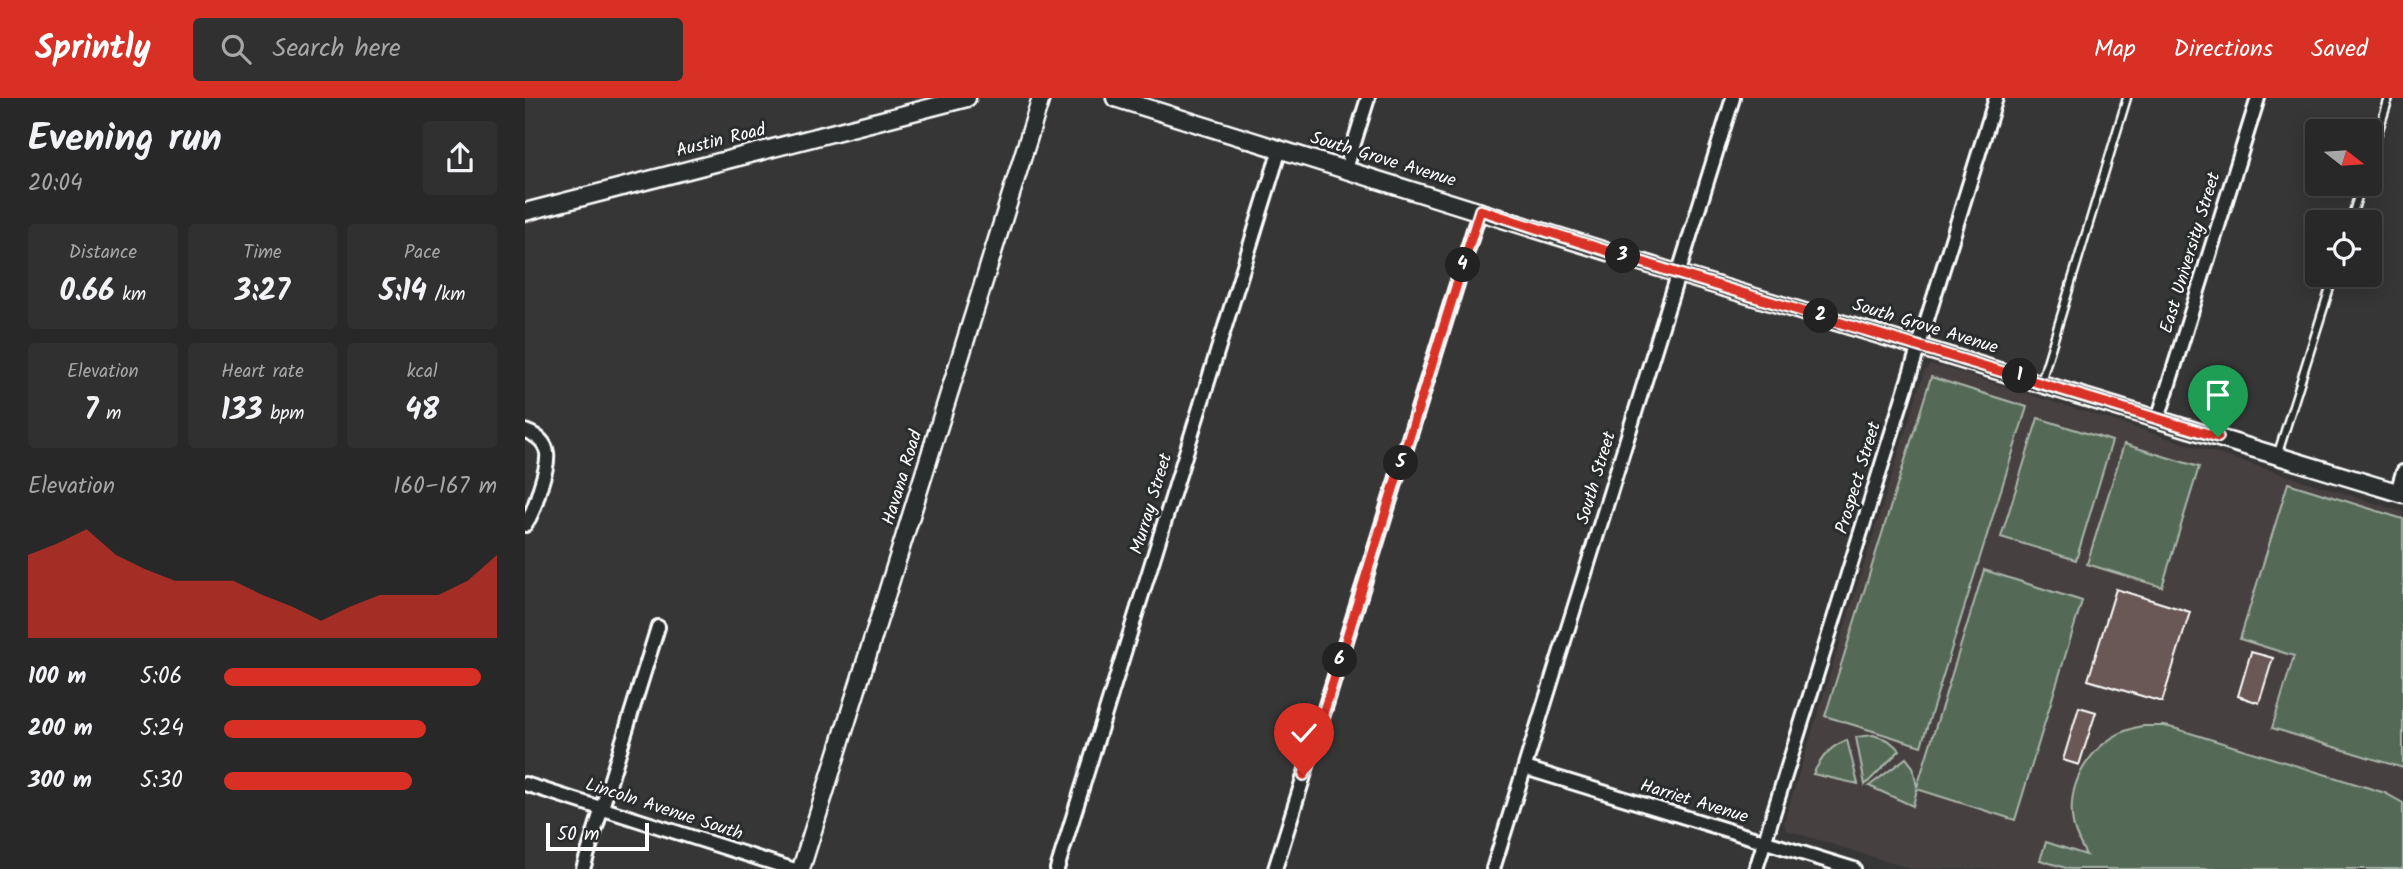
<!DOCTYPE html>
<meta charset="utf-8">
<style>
body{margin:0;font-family:Kalam,sans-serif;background:#313030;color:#f1f3f6;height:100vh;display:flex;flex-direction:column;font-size:26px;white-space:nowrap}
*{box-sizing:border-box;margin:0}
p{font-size:23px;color:#a5a6a8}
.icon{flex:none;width:38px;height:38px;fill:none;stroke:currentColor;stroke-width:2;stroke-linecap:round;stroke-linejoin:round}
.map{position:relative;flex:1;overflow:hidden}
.details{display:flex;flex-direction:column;background:#292828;width:525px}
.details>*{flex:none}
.needle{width:46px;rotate:107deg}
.tools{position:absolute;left:1780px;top:21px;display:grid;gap:14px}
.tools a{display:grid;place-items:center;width:77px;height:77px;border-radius:7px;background:#292828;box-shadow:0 4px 18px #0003,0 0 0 2px #454445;font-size:35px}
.scale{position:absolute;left:21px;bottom:18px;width:103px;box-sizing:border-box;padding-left:7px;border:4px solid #fff;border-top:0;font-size:19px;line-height:24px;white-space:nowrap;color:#fff;-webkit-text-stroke:5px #2a2d2e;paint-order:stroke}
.pin{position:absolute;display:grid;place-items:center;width:60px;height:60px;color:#fff;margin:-72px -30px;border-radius:50% 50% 50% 0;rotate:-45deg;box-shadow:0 0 7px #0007}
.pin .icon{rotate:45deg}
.km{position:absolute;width:35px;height:35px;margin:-18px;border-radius:50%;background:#222;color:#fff;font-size:19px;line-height:35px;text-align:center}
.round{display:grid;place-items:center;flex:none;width:74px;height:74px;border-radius:7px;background:#313030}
.overview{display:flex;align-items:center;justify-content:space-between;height:119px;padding:0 28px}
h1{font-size:38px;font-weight:600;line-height:52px}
.stats{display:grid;grid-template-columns:repeat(3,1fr);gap:10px;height:119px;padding:7px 28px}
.stats div{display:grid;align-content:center;border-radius:7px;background:#313030;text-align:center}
.stats b{font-size:30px;font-weight:600}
.stats small{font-size:19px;font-weight:400}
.stats p{font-size:19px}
.chart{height:196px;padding:14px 28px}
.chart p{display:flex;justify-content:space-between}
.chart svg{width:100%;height:126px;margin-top:7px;fill:#d93025;opacity:.7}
ul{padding:0 28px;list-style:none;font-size:23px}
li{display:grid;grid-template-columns:112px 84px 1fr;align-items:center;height:52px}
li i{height:18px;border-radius:9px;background:#d93025}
header{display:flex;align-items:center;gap:42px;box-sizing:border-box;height:98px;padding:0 35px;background:#d93025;color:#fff}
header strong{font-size:33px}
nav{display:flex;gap:38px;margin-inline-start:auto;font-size:24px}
.search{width:490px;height:63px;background:#313030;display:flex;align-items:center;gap:18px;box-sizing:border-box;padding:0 24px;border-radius:7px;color:#a5a6a8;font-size:26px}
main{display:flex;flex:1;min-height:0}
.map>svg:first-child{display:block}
</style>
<header>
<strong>Sprintly</strong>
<div class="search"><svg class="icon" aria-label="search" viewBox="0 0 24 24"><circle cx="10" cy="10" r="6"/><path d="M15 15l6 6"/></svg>Search here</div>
<nav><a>Map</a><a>Directions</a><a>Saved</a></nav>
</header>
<main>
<section class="details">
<div class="overview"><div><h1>Evening run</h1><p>20:04</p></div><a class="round"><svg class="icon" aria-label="share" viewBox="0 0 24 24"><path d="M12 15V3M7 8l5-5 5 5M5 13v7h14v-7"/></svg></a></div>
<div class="stats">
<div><p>Distance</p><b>0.66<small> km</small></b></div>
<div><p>Time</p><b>3:27</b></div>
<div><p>Pace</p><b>5:14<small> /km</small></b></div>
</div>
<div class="stats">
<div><p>Elevation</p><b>7<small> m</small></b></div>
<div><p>Heart rate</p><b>133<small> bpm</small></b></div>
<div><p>kcal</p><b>48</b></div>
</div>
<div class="chart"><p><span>Elevation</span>160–167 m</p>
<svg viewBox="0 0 160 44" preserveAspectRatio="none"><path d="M0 44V15L10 11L20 6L30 15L40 20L50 24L60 24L70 24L80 29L90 33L100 38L110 33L120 29L130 29L140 29L150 24L160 15V44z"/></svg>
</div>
<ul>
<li><b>100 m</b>5:06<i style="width:94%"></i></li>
<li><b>200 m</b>5:24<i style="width:74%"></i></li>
<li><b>300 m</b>5:30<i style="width:69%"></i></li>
</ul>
</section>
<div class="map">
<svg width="1878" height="771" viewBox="0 0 1878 771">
<rect width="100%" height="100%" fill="#373636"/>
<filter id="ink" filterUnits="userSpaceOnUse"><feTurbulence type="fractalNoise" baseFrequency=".0143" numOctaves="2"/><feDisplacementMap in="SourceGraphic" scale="14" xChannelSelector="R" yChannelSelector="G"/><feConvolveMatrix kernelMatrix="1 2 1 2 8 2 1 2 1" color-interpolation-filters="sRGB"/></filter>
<g filter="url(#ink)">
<polygon fill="#474040" points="1405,267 1417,269 1878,414 1878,771 1387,771 1261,732 1259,724 1399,274"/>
<g fill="#556b57" stroke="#aab5ab" stroke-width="2">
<polygon points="1406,279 1502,309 1396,648 1300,618"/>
<polygon points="1513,320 1587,343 1551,462 1476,439"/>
<polygon points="1599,346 1674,369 1637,489 1562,466"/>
<polygon points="1763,385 1878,421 1878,670 1747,630 1769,558 1715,541"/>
<polygon points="1459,472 1557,503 1490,722 1392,691 1388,708 1344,688 1381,660 1388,669 1392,689"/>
<path d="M1617 628H1640L1652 631 1844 690 1860 695 1878 705V771H1544L1515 762 1521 744 1561 757C1556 747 1550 737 1548 726 1540 680 1572 637 1617 628Z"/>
<polygon points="1348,637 1363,642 1375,652 1340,687 1331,639"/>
<path d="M1322 642 1333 686 1288 676C1297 659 1304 649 1322 642Z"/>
</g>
<g fill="#6b5857" stroke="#fff" stroke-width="2">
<polygon points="1591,491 1665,514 1637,604 1563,582"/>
<polygon points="1726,554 1748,560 1734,605 1713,598"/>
<polygon points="1554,609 1571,614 1554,667 1538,662"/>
</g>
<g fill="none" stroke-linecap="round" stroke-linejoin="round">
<defs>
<g id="service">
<polyline points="1844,63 1864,0"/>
<polyline points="1825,124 1837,86"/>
<polyline points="1516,284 1602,0"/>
<polyline points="1753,355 1809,177"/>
</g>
<g id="minor">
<polyline points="821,71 843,0"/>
<polyline points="1633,321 1733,0"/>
<path d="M0 333C31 344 23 365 15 390 11 403 8 416 0 427"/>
<polyline points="1872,394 1878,374"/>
<polyline points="1000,670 1329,771"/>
<polyline points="0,686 267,771"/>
<polyline points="58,771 133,529"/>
<polyline points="532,771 755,51"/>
<polyline points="750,771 955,112"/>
<polyline points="968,771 1208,0"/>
<polyline points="1231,771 1471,0"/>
</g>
<g id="tertiary">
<polyline points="590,0 1154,176 1878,396"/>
<polyline points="0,114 442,0"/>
<polyline points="276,771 516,0"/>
</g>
</defs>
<use href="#service" stroke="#fff" stroke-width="11"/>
<use href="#minor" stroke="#fff" stroke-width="18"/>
<use href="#tertiary" stroke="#fff" stroke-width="21"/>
<use href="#service" stroke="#2a2d2e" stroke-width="6"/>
<use href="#minor" stroke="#2a2d2e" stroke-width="12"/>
<use href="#tertiary" stroke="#2a2d2e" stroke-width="16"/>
</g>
</g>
<g fill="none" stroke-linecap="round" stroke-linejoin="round" filter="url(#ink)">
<defs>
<polyline id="route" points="779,677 955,112 1154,176 1693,339"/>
</defs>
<use href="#route" stroke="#fff" stroke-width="14"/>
<use href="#route" stroke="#d93025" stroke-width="9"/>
</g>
<g text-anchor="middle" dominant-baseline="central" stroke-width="6" stroke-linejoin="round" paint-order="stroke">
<g font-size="18" fill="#fff" stroke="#2a2d2e">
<text transform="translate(196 43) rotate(-14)">Austin Road</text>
<text transform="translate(858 62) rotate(17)">South Grove Avenue</text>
<text transform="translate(1666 155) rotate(-73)">East University Street</text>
<text transform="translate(1400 229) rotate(17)">South Grove Avenue</text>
<text transform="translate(378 380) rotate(-73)">Havana Road</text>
<text transform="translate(1072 380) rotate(-73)">South Street</text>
<text transform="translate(1334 380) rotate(-73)">Prospect Street</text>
<text transform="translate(627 406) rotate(-73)">Murray Street</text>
<text transform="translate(1169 704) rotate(17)">Harriet Avenue</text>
<text transform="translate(139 712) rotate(18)">Lincoln Avenue South</text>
</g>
</g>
</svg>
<div class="tools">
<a><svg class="needle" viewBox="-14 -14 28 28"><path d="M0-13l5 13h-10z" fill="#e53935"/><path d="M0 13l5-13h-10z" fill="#a5a6a8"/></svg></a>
<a><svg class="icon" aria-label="locate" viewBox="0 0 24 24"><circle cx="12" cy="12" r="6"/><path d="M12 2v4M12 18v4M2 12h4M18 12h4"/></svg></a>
</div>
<div class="scale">50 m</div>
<div class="pin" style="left:1693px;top:339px;background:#1e9e55"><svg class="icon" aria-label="arrive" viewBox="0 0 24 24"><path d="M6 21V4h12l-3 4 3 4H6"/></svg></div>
<div class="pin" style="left:779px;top:677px;background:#d93025"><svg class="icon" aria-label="check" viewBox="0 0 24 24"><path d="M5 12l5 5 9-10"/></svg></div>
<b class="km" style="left:1495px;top:278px">1</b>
<b class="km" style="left:1296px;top:218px">2</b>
<b class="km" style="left:1098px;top:158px">3</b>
<b class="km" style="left:938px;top:167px">4</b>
<b class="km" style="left:876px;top:365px">5</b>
<b class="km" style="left:815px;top:562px">6</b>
</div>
</main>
